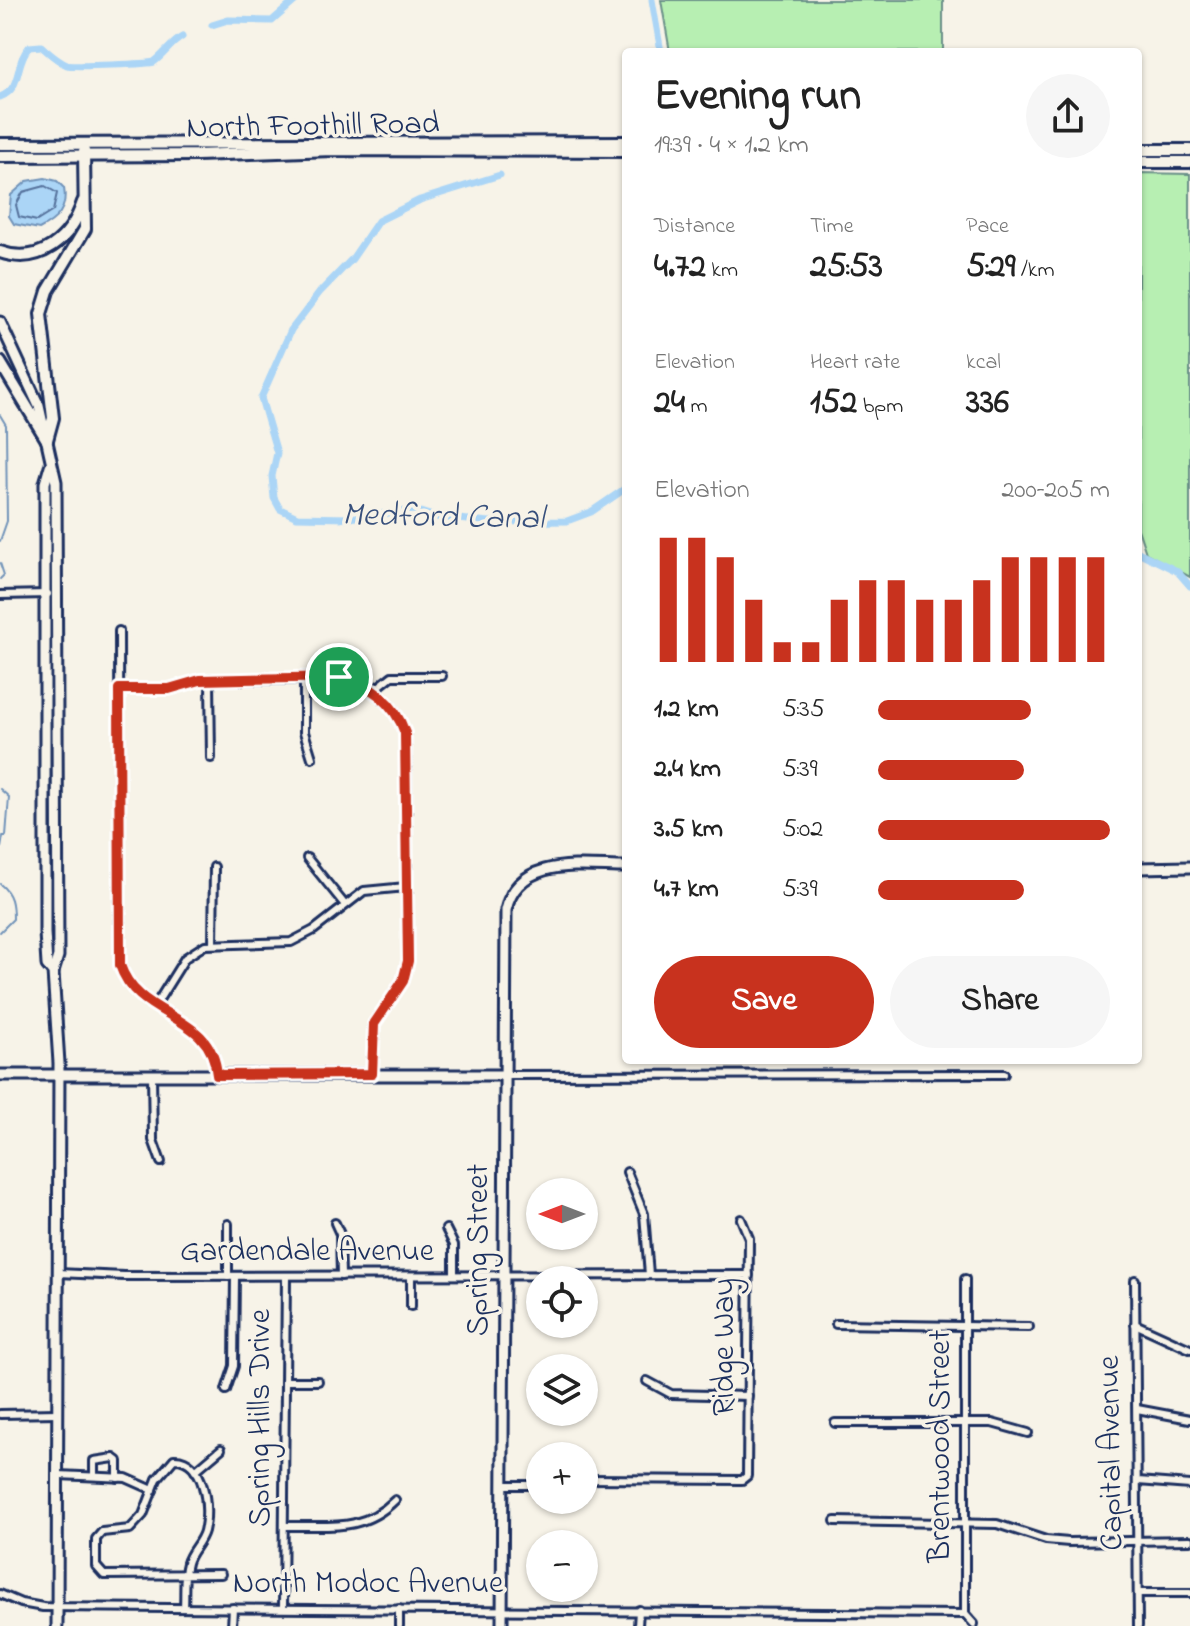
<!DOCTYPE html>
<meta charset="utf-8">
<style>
body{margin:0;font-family:"Indie Flower",sans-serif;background:#f6f6f6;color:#222;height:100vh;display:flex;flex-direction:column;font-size:30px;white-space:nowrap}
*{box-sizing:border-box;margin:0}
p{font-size:26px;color:#767676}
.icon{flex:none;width:44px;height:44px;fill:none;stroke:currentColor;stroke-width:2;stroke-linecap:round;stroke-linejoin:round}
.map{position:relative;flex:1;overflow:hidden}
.drawer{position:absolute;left:622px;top:48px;width:520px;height:1016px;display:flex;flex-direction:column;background:#fff;border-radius:8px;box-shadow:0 2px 6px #0004}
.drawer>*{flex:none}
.needle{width:52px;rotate:270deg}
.controls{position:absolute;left:526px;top:1178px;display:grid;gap:16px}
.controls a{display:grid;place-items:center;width:72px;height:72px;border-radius:50%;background:#fff;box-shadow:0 2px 6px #0004;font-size:40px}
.pin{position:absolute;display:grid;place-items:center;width:68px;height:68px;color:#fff;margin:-34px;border:4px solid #fff;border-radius:50%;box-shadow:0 2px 8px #0007}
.round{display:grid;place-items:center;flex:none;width:84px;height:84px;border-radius:42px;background:#f6f6f6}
.overview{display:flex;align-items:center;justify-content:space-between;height:136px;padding:0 32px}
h1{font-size:44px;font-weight:700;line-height:60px}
.figures{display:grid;grid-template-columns:repeat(3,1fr);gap:12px;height:136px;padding:8px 32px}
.figures div{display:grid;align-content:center}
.figures b{font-size:34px;font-weight:700}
.figures small{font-size:22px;font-weight:400}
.figures p{font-size:22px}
.chart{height:224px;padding:16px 32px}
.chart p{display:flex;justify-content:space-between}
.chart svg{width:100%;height:144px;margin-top:8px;stroke:#c8321e;stroke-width:6}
.action{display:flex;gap:16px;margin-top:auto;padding:16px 32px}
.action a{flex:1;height:92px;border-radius:48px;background:#c8321e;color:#fff;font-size:32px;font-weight:700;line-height:92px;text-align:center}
.action a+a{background:#f6f6f6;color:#222}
ul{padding:0 32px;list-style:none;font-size:26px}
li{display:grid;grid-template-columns:128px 96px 1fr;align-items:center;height:60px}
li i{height:20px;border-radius:10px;background:#c8321e}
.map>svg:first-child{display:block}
</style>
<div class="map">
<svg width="1190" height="1626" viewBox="0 0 1190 1626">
<rect width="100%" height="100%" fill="#f7f3e8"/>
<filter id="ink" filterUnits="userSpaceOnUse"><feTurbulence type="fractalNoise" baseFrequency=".0125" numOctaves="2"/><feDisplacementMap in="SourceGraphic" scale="16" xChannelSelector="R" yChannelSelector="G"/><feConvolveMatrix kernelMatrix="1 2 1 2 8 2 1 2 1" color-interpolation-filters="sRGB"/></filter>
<g filter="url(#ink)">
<g fill="#b7efb2" stroke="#698f88" stroke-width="2">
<polygon points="661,0 943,0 943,52 670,52"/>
<polygon points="1138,173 1190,174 1190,577 1146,553 1138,529"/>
</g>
<path fill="#abd5f6" stroke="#7193b9" stroke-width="2" d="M45 178 57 181 64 188C68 209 57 220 39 229L14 224 9 216 11 195 27 181Z"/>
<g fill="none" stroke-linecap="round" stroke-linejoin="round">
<polygon stroke="#55719b" stroke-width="2" points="45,186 57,193 53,211 37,221 19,217 16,205 23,192"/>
<g stroke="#7193b9" stroke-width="2">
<polyline points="0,415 6,425 7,521 0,541"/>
<polyline points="0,563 4,575 0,579"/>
<polyline points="0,789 9,797 6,836 3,836 0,854"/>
<path d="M0 884C12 894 13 904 13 919L0 932"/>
</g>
<g stroke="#abd5f6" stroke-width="7">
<polyline points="652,0 661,52"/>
<polyline points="212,25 228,20 272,21 296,0"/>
<path d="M0 97C23 88 14 64 29 47L41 46C49 53 57 61 67 65 73 67 150 64 154 62 164 55 171 43 182 37"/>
<polyline points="500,175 420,200 378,221 352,259 320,292 291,330 261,398 277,453 272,476 274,498 280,509 297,517 349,518 414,510 436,517 490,522 567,521 591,512 626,488"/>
<polyline points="1138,552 1177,571 1190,586"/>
</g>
<defs>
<g id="street">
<polyline points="0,595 48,594"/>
<path d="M119 631 120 965C138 1020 213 1012 217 1075"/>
<polyline points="304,677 304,732 312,758"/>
<polyline points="210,679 211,758"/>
<polyline points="119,689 169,689 200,680 348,679 373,691 394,710 405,733 406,749 408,961 403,981 374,1024 372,1074"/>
<polyline points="373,691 392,676 442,676"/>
<polyline points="307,858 345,905"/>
<polyline points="213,944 214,867"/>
<polyline points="155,1006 185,958 205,945 291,942 314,930 364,891 406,887"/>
<polyline points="152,1074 153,1140 161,1162"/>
<polyline points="506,1075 1004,1074"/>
<polyline points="627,1172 644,1214 649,1275"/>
<polyline points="335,1223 340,1234 341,1276"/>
<polyline points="446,1229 454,1245 454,1275"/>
<polyline points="58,1273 124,1276 749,1275"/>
<polyline points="228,1276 228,1224"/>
<polyline points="411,1276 411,1306"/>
<polyline points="1135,1280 1138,1626"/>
<polyline points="836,1324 1029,1327"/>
<polyline points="1135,1324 1190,1349"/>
<polyline points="285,1381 318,1381"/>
<polyline points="647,1381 671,1394 748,1396"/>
<polyline points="226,1390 234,1366 235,1276"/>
<polyline points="1137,1409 1190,1419"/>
<polyline points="0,1414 58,1413"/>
<polyline points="835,1423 992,1423 1028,1433"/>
<polyline points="195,1471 221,1449"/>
<polyline points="58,1475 126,1478 153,1490"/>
<polyline points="94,1475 94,1461 114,1458 118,1461 118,1478"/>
<polyline points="584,1479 742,1480 747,1476 749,1238 741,1219"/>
<polyline points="1138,1481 1190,1485"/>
<polyline points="504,1485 540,1485"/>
<polyline points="835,1521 997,1524 1046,1540 1069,1542 1190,1540"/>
<path d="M284 1526C328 1525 362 1533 395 1500"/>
<polyline points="1138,1593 1190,1593"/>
<polyline points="0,1594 21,1603 43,1607 965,1614 974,1624"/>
<path d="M184 1607C185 1593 183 1577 187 1563 190 1551 201 1543 204 1531 210 1509 205 1458 174 1459L157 1479 143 1515 130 1529 102 1532 96 1539V1566L104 1575 221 1574"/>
<polyline points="283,1608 286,1276"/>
<polyline points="399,1609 399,1626"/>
<polyline points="965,1614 965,1279"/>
<polyline points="232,1626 233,1608"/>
<polyline points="638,1626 639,1610"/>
</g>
<g id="secondary">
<polyline points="0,322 39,406 56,482 58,956 53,972"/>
<polyline points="50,466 45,483 45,933 47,965 53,972 59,1063 57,1626"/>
<polyline points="1138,868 1190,867"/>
<polyline points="0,1075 506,1075"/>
<path d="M502 1626 506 910C518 855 583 867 626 867"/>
</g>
<g id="primary">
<polyline points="0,144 626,142"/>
<polyline points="1138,150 1190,150"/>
<polyline points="0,156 197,155 332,150 626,151"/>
<polyline points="1138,162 1190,162"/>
<path d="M0 252C40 266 71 239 83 202"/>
<polyline points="0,362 47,440"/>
<polyline points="47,440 53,418 41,314 48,291 85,229 84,151"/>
</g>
</defs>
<use href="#street" stroke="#1b2f5e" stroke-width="12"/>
<use href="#secondary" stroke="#1b2f5e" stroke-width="15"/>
<use href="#primary" stroke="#1b2f5e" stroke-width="16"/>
<use href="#street" stroke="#f7f3e8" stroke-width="6"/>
<use href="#secondary" stroke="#f7f3e8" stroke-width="9"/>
<use href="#primary" stroke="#f7f3e8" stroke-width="10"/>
</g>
</g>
<g fill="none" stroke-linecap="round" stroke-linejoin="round" filter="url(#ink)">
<defs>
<path id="route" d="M339 677C370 683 395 703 405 733L408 961 403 981 374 1024 372 1074 217 1075C212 1011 138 1021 120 965L119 689H169L200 680Z"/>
</defs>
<use href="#route" stroke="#fff" stroke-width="16"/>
<use href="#route" stroke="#c8321e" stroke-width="10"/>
</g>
<g text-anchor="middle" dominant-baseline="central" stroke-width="7" stroke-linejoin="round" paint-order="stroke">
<g font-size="32" fill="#1b2f5e" stroke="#f7f3e8">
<text transform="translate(313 127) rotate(-1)">North Foothill Road</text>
<text transform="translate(479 1250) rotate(-90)">Spring Street</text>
<text x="307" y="1252">Gardendale Avenue</text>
<text transform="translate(725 1347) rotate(-90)">Ridge Way</text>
<text transform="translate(261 1418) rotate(-90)">Spring Hills Drive</text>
<text transform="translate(941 1446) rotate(-90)">Brentwood Street</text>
<text transform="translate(1112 1453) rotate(-91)">Capital Avenue</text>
<text x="368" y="1584">North Modoc Avenue</text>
</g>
<g font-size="34" font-style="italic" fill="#38507c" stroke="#f7f3e8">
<text transform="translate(443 518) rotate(1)">Medford Canal</text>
</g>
</g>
</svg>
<div class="controls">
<a><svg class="needle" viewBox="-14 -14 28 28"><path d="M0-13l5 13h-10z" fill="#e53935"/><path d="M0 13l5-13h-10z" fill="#767676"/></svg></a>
<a><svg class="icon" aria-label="locate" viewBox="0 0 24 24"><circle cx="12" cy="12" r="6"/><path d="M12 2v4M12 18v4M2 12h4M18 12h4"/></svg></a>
<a><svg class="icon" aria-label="layers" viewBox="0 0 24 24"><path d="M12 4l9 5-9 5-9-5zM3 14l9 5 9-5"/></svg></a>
<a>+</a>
<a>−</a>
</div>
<div class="pin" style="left:339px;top:677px;background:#1e9e55"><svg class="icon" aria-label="arrive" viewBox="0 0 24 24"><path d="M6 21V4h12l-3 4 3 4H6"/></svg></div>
<section class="drawer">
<div class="overview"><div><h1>Evening run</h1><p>19:39 · 4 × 1.2 km</p></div><a class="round"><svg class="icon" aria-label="share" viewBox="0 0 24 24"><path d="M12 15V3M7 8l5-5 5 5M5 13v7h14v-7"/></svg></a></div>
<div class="figures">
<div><p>Distance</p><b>4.72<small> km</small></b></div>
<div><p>Time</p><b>25:53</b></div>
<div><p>Pace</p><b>5:29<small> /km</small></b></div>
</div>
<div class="figures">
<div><p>Elevation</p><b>24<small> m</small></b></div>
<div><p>Heart rate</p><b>152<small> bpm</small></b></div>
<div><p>kcal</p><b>336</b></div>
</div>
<div class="chart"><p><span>Elevation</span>200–205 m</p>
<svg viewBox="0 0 160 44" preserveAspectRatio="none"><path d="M5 44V6M15 44V6M25 44V12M35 44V25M45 44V38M55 44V38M65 44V25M75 44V19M85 44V19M95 44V25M105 44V25M115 44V19M125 44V12M135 44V12M145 44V12M155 44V12"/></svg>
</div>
<ul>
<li><b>1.2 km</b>5:35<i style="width:66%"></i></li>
<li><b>2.4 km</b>5:39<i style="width:63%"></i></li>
<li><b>3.5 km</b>5:02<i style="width:100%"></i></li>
<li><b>4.7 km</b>5:39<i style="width:63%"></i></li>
</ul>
<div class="action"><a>Save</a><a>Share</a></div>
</section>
</div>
